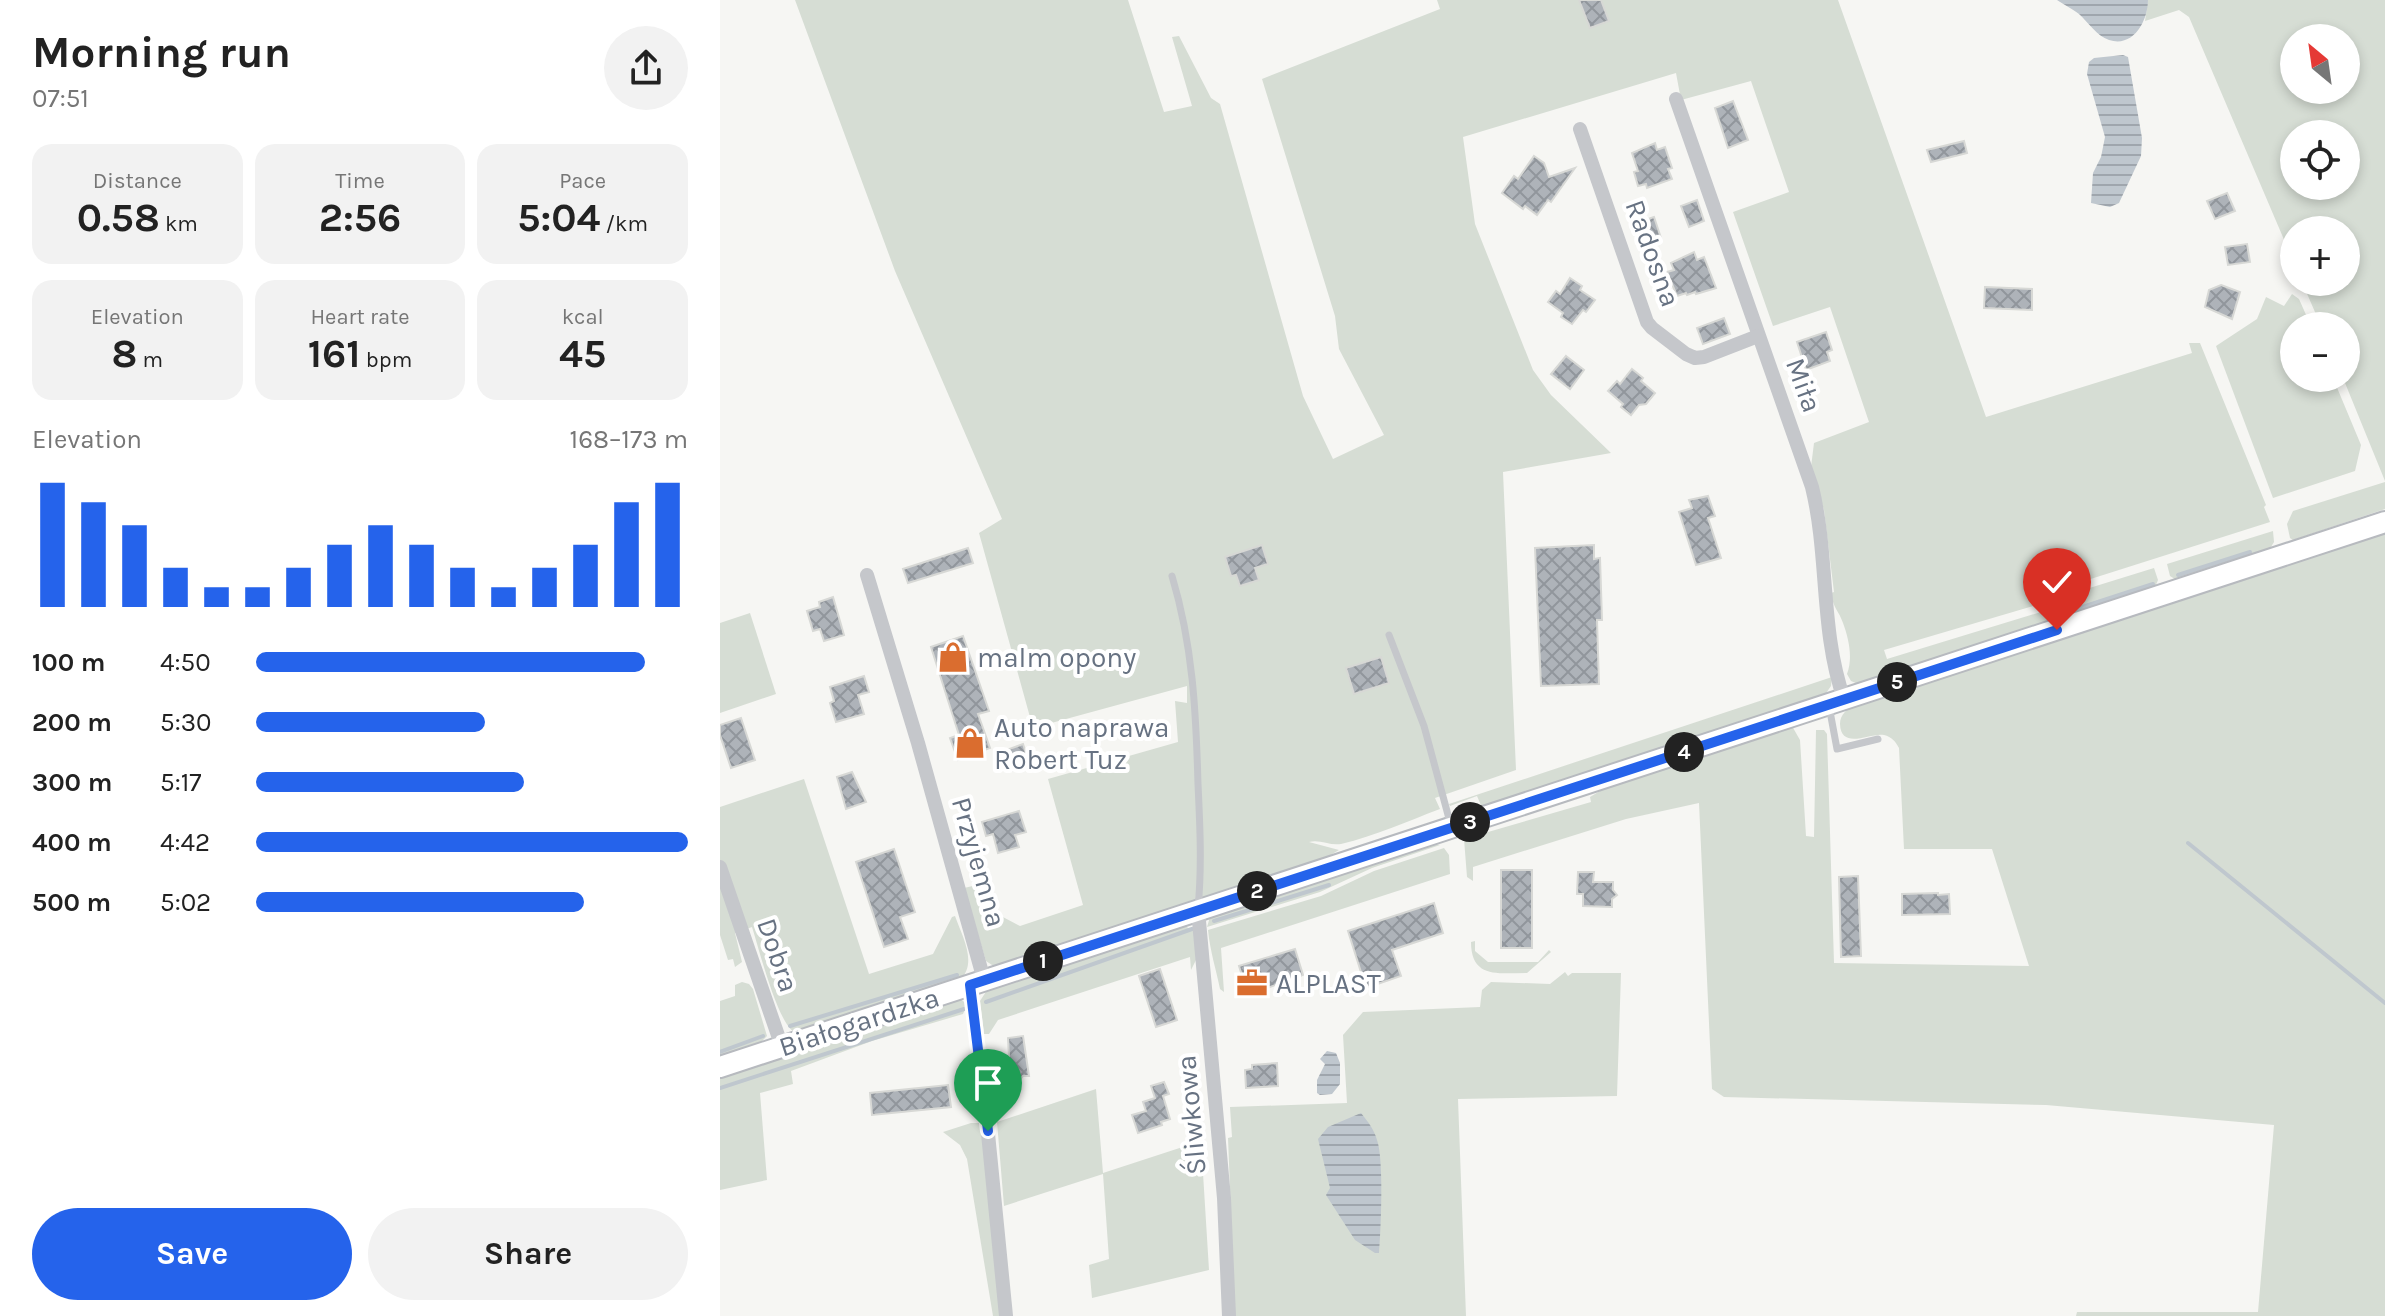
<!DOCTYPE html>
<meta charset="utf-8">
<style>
body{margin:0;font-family:Karla,sans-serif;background:#f2f2f2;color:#222;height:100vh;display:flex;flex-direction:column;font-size:30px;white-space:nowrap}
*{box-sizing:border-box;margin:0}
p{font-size:26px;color:#767676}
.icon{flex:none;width:44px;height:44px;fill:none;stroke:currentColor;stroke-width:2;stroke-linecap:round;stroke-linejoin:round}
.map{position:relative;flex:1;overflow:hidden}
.side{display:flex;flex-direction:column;background:#fff;width:720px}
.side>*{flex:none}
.needle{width:52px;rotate:331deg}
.fabs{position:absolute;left:1560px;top:24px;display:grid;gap:16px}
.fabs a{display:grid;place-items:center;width:80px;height:80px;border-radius:50%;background:#fff;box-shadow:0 4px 12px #0003;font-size:40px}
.pin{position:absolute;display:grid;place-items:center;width:68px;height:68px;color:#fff;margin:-82px -34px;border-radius:50% 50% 50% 0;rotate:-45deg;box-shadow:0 0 8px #0007}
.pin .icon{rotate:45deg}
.km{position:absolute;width:40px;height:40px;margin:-20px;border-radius:50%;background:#222;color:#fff;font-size:22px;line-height:40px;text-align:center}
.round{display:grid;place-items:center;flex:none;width:84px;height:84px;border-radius:42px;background:#f2f2f2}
.summary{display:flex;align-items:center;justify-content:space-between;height:136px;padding:0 32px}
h1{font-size:44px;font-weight:700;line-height:60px}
.metrics{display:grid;grid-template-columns:repeat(3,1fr);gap:12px;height:136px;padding:8px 32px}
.metrics div{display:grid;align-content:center;border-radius:20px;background:#f2f2f2;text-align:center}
.metrics b{font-size:40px;font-weight:700}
.metrics small{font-size:22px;font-weight:400}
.metrics p{font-size:22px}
.chart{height:224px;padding:16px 32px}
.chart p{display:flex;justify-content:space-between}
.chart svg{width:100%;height:144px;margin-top:8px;stroke:#2563eb;stroke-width:6}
.button{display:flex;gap:16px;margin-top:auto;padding:16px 32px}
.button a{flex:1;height:92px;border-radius:48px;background:#2563eb;color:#fff;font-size:32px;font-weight:700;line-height:92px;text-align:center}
.button a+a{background:#f2f2f2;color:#222}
ul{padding:0 32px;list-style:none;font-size:26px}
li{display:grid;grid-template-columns:128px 96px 1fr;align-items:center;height:60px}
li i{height:20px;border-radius:10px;background:#2563eb}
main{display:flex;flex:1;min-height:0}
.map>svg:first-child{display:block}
</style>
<main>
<section class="side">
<div class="summary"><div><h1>Morning run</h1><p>07:51</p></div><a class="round"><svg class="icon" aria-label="share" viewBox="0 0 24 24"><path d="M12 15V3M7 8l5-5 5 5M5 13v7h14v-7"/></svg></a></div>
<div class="metrics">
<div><p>Distance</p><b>0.58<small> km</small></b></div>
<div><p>Time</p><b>2:56</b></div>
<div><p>Pace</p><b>5:04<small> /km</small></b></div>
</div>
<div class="metrics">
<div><p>Elevation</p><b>8<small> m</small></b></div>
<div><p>Heart rate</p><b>161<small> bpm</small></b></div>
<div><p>kcal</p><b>45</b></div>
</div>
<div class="chart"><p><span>Elevation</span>168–173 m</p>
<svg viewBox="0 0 160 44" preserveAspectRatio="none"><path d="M5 44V6M15 44V12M25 44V19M35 44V32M45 44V38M55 44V38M65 44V32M75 44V25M85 44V19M95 44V25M105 44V32M115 44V38M125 44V32M135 44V25M145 44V12M155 44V6"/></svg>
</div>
<ul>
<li><b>100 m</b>4:50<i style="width:90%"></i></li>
<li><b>200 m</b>5:30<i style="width:53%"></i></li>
<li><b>300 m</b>5:17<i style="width:62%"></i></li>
<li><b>400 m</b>4:42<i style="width:100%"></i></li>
<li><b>500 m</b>5:02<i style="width:76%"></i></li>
</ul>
<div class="button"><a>Save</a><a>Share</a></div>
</section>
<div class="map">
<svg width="1665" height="1316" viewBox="0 0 1665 1316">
<defs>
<pattern id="water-rules" width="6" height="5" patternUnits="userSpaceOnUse" patternTransform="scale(2)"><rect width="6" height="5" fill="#bfc7ce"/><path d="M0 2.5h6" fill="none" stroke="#9fa6ad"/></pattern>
<pattern id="building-cross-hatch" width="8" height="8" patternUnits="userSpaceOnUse" patternTransform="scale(2)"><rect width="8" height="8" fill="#aeb3b9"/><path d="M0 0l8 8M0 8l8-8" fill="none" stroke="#91969c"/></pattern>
</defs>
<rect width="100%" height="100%" fill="#f6f6f3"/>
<g fill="#d6ddd4" fill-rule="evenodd">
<path d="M75 0H408L444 112 472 106 452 37 459 36 491 98 500 104 583 396 613 459 664 435 619 349 615 316 542 79 720 9 717 0H1118L1266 417 1472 353 1469 343H1480L1546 505 1544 507 1550 522 1358 583 1330 595 1331 599 1320 604 1164 650 1167 659 1334 608 1363 590 1434 568 1438 580 1433 592 1138 684 1131 681 1127 674C1133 658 1129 639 1123 623 1119 611 1113 608 1111 593L1114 592 1104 510 1091 467 1094 443 1149 422 1110 307 1053 326 1013 212 1069 192 1031 81 961 100 956 73 743 137 755 224 813 370 831 395 891 453 783 472 796 770 715 798 720 809C688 821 655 836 621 844 610 846 600 839 589 842L619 850 592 866 278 969 266 961 244 888 257 885 264 907 300 926 363 905 328 779 458 742 455 701 467 703V686L313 728 259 533 282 519 175 271Z"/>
<path d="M1428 0H1665V481L1623 378H1626V326H1601L1582 282H1626V230H1574V263L1469 17 1459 10 1425 21ZM1574 38H1626V90H1574ZM1574 134H1626V186H1574Z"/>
<polygon points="1572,294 1579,299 1591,326 1574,326 1574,378 1613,378 1641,445 1635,471 1553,498 1496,346 1537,319 1546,297 1564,306"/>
<polygon points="1665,482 1665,509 1573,540 1570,538 1567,524 1573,511"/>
<path d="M1665 530V1316H1356L1357 1312H1538L1554 1125 1326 1105 1004 1097 992 1089 979 803 906 819 753 867V881L747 877 744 839 871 802 870 797 895 782 1072 726 1080 740 1086 836 1094 837 1096 730H1104L1107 734 1114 963 1309 966 1272 849H1184L1179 748C1175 741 1172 737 1164 735 1151 732 1121 751 1120 724 1120 714 1128 709 1135 703Z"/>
<polygon points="1553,531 1554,542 1546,555 1461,583 1450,576 1447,564"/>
<polygon points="30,613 56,694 0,713 0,623"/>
<polygon points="1112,677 1111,686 1104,696 763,810 757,796 730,806 729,804"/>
<path d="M84 779 149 974 213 954 232 917 235 916C242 936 258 963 240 980L73 1031C57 1020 39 949 32 927L15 933 22 962 15 967 13 959 8 960 0 935V807Z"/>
<polygon points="709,843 720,845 652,868 600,892 487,927 490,917 498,912"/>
<path d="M724 848 729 855 730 874 501 948 504 992 500 989C496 969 490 951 488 930L601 896 654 871Z"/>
<polygon points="461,924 474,931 479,954 471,970 470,957 278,1020 269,1034 264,1034 260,1001 269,987"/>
<path d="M755 941V951L768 962H818L829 950 831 952 807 973C779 973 751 979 751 942Z"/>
<polygon points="845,972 848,976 852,973 901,973 897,1096 738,1099 746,1316 515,1316 508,1138 512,1137 510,1107 627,1103 623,1035 643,1012 760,1007 762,990 771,982 830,984"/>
<polygon points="22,982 29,984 33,989 47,1036 39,1044 0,1060 0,1001 15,996 15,985"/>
<polygon points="240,999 247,1004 243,1014 152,1041 71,1071 73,1084 40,1093 47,1180 0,1190 0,1075"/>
<polygon points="376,1089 383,1173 481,1141 489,1270 372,1298 369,1265 389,1259 383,1174 284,1206 277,1122"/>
<polygon points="251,1123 264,1123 283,1316 273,1316 247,1159 240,1145 223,1132"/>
</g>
<g fill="url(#water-rules)">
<path d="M1337 0H1428C1428 20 1414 48 1389 40 1377 36 1368 22 1359 14 1353 9 1344 5 1337 0Z"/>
<polygon points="1403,55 1408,57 1422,138 1421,156 1399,203 1390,207 1371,203 1373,173 1381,157 1385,137 1367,74 1369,62 1374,58"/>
<polygon points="607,1051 616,1053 620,1063 620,1084 612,1094 600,1095 597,1093 597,1080 605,1064 600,1059"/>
<path d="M641 1113C648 1122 654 1129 657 1140 664 1159 661 1230 659 1253H655L635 1240 606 1195 610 1188 598 1139 608 1127Z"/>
</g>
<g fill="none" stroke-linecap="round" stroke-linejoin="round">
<g stroke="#bfc7ce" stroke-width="4">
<polyline points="1458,575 1530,552"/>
<polyline points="1338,615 1433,584"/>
<polyline points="1468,843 1665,1003"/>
<polyline points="494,921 609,885"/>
<polyline points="266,1002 472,929"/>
<polyline points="70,1026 237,975"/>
<polyline points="0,1052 43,1036"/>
<polyline points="0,1088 244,1009"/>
</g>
</g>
<g fill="url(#building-cross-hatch)" stroke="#d7d8d5" stroke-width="2">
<polygon points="859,0 881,0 889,21 870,28"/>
<polygon points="1013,101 1028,140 1008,148 995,108"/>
<polygon points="1244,141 1247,153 1211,162 1207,150"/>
<polygon points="935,143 937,150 945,147 952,168 948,169 952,179 927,188 926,184 918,186 914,172 918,171 912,153"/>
<polygon points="814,156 824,163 829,177 855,168 831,202 828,200 817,215 805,206 803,209 782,193 794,176 798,179"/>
<polygon points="1507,193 1515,211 1495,219 1487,201"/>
<polygon points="977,200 984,221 969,227 961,206"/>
<polygon points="934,217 941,238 923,244 916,223"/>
<polygon points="1527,244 1530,262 1508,265 1505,247"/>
<polygon points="974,252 977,260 984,257 996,288 976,294 975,292 967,295 966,293 957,296 947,272 954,270 951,263"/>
<polygon points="850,278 862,286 860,290 875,300 866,312 863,310 852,324 841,317 843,313 828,302 836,291 840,294"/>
<polygon points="1501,285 1520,292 1512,319 1485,307 1489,290"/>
<polygon points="1265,287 1312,289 1312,310 1264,308"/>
<polygon points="1004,318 1010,334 983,344 977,328"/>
<polygon points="1106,332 1112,350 1107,352 1110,361 1086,370 1077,342"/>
<polygon points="846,356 864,370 850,389 831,374"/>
<polygon points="912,369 923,378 921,381 935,393 926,404 919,405 911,415 901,407 903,404 888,391 897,381 900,384"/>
<polygon points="988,496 995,516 988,518 1001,558 976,565 959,512 972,508 969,500"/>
<polygon points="542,545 548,564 535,568 539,580 520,586 516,575 511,576 505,557"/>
<polygon points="874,545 874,559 880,558 882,620 877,620 879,684 821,686 815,548"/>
<polygon points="248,548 253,563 188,583 183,569"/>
<polygon points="113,597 124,635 104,641 100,629 93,631 87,611 100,607 99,602"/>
<polygon points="243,636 269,711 258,714 270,748 238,760 230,738 239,735 211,647"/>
<polygon points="661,657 669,683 634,694 626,668"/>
<polygon points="144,676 149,692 138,695 144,714 116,722 110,703 114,701 110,687"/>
<polygon points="21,718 35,760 11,768 0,735 0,725"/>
<polygon points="303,744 310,765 291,771 284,751"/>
<polygon points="132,772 146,802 126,809 117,777"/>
<polygon points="299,811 306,832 295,835 299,847 278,853 273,834 266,836 262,822"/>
<polygon points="174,849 195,912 180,917 188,939 164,947 136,862"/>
<rect x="781" y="870" width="31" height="78"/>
<polygon points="858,872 874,872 873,882 893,882 893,890 897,895 892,899 892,907 863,906 863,894 857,894"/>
<polygon points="1138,876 1141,956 1121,957 1119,877"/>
<polygon points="1218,893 1218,895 1229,894 1230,914 1182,915 1182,894"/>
<polygon points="714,903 723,933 672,950 681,976 646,988 628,931"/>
<polygon points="575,949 583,975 528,995 519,966"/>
<polygon points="440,969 457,1020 436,1027 419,976"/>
<polygon points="303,1036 309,1076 303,1076 299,1081 296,1077 290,1078 288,1038"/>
<polygon points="557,1063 558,1086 526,1088 525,1070 532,1069 532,1065"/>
<polygon points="444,1082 449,1094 443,1096 450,1119 441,1122 442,1125 418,1133 412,1115 426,1111 423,1102 435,1098 431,1086"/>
<polygon points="228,1085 231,1107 152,1115 150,1093"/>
</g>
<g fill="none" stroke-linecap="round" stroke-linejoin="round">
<defs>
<polyline id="secondary" points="0,1067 1665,522"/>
</defs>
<use href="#secondary" stroke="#b7babf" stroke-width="24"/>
<g stroke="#c5c7cb" stroke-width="7">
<path d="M452 576C473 646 476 712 478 784 480 826 482 867 478 908"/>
<polyline points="669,635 704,726 731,826"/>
<polyline points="1109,706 1117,749 1158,739"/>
</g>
<g stroke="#c5c7cb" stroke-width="14">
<path d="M956 99 1092 487C1109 556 1100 631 1124 699"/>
<polyline points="860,129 927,322 932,328 966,354 975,358 984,357 1038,336"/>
<polyline points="147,575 198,743 264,980"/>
<polyline points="0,867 62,1047"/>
<polyline points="478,910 504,1198 509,1316"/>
<polyline points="250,985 264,1093 286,1316"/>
</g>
<use href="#secondary" stroke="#fff" stroke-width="20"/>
</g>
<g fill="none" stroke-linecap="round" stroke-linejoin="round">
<defs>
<polyline id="route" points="268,1131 250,985 1337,630"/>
</defs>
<use href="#route" stroke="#fff" stroke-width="16"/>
<use href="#route" stroke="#2563eb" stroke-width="10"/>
</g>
<defs>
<symbol id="shop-bare" viewBox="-9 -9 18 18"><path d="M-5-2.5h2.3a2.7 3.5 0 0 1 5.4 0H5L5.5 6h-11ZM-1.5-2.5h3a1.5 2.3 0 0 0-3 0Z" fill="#da6d2f" stroke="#fff" stroke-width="2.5" paint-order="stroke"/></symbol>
<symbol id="office-bare" viewBox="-9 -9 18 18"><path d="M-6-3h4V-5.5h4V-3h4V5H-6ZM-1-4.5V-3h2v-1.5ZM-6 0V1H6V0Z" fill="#da6d2f" stroke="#fff" stroke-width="2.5" paint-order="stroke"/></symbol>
</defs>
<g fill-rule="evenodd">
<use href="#shop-bare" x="211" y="635" width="44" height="44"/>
<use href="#shop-bare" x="228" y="721" width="44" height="44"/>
<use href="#office-bare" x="510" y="961" width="44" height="44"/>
</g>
<g text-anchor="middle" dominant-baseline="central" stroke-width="8" stroke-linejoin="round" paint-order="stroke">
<g font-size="28" fill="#677282" stroke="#fff">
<text transform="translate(933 253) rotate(70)">Radosna</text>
<text transform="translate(1084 385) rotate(70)">Miła</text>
<text transform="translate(259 862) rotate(74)">Przyjemna</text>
<text transform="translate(58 955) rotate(71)">Dobra</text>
<text transform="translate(139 1022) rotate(-18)">Białogardzka</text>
<text transform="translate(471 1115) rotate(-95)">Śliwkowa</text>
</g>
<g font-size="28" fill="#677282" stroke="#fff" text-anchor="start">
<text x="257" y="657">malm opony</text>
<text x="274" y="727">Auto naprawa<tspan x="274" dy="32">Robert Tuz</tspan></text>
<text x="556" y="983">ALPLAST</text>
</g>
</g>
</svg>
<div class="fabs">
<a><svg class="needle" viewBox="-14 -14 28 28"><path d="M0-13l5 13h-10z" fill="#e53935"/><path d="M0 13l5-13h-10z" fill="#767676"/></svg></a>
<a><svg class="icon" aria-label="locate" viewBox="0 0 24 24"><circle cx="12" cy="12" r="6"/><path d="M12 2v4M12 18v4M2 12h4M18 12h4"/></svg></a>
<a>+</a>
<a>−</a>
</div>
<div class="pin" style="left:268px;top:1131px;background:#1e9e55"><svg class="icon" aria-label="arrive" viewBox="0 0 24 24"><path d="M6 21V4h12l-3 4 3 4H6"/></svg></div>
<div class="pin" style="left:1337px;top:630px;background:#d93025"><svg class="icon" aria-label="check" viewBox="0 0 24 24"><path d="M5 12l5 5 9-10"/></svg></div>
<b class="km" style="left:323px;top:961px">1</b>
<b class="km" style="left:537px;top:891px">2</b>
<b class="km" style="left:750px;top:822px">3</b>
<b class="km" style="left:964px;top:752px">4</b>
<b class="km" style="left:1177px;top:682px">5</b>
</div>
</main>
